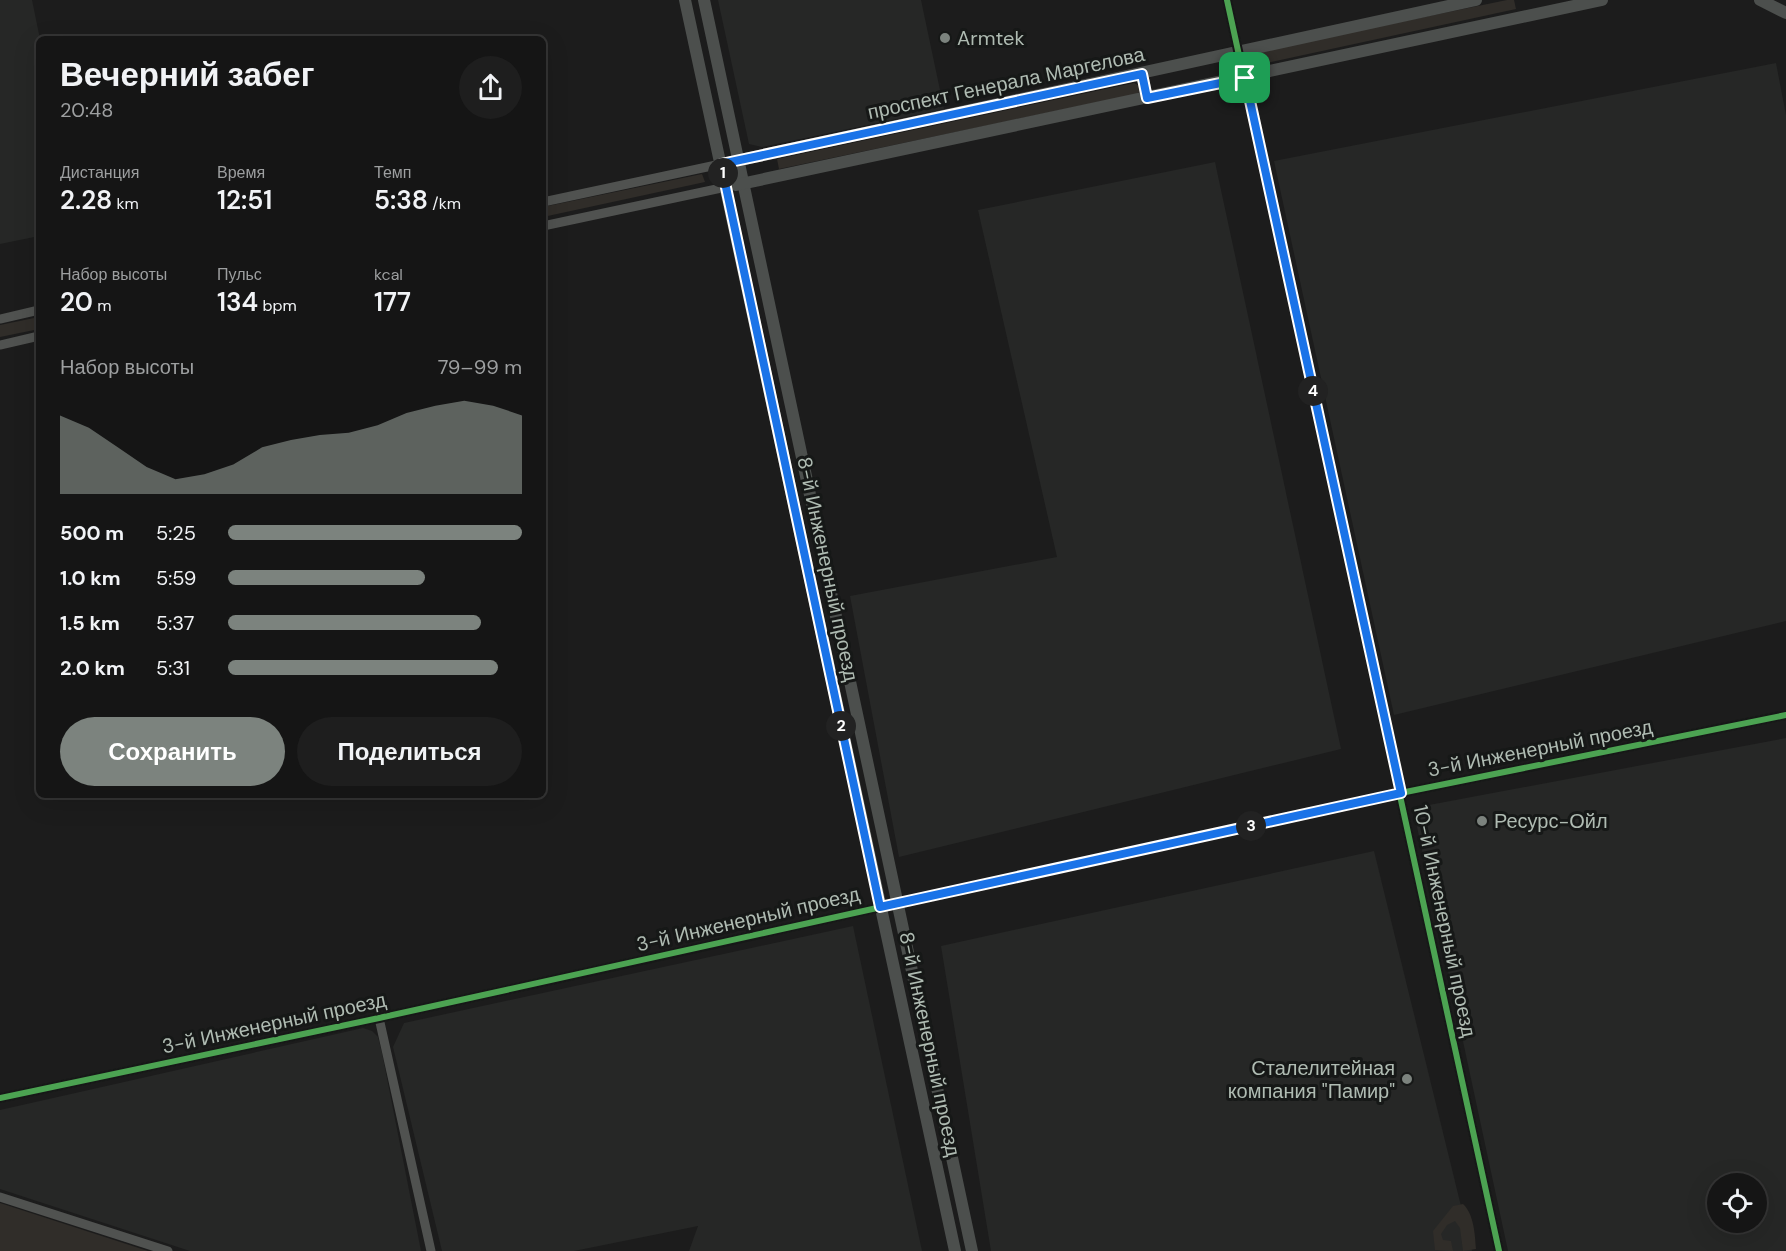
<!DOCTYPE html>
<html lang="ru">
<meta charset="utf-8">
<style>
body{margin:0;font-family:"DM Sans",sans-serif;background:#1e1e1e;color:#f1f3f6;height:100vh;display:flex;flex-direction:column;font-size:22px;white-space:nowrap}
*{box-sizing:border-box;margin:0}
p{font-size:20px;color:#9d9fa0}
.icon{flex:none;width:33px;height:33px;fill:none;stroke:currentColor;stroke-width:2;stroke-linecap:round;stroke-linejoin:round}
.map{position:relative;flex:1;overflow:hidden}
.drawer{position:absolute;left:36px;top:36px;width:510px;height:762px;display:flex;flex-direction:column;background:#151515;border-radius:9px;box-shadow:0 6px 24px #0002,0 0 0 2px #343434}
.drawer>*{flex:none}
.controls{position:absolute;left:1707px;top:1173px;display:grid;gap:12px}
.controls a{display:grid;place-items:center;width:60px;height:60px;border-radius:50%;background:#151515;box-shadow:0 6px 24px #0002,0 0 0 2px #343434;font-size:30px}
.pin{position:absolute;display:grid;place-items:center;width:51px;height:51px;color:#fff;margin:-26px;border-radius:12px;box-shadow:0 3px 9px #0006}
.km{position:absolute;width:30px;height:30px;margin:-15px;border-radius:50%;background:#222;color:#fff;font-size:16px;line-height:30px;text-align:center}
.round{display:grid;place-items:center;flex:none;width:63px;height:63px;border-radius:32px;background:#1e1e1e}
.head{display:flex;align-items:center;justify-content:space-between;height:102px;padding:0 24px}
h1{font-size:33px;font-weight:600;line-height:45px}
.figures{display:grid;grid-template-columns:repeat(3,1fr);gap:9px;height:102px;padding:6px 24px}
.figures div{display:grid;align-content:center}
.figures b{font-size:26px;font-weight:600}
.figures small{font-size:16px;font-weight:400}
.figures p{font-size:16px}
.chart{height:168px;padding:12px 24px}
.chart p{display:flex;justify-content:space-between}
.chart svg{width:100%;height:108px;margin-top:6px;fill:#7c837e;opacity:.7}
.action{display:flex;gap:12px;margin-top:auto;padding:12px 24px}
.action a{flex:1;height:69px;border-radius:36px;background:#7c837e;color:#fff;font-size:24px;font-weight:600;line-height:69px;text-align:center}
.action a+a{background:#1e1e1e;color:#f1f3f6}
ul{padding:0 24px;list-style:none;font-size:20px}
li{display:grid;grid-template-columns:96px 72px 1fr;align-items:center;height:45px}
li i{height:15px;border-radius:8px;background:#7c837e}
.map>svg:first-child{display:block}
</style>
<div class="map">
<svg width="1786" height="1251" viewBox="0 0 1786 1251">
<rect width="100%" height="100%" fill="#1c1c1c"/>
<g fill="#262726" fill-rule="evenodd">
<polygon points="0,0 32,0 40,39 39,236 0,244"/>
<polygon points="718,0 921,0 944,109 762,147 749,144"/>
<polygon points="1776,63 1786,115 1786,621 1394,715 1274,161"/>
<polygon points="1215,162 1341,749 899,857 850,596 1057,557 978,210"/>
<path d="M1786 738V1251H1508L1413 808ZM1718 1184H1756V1222H1718Z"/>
<polygon points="1374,851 1472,1251 991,1251 941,946"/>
<polygon points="853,926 922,1251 689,1251 698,1226 574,1251 442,1251 393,1047 404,1023"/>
<polygon points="363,1028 372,1031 378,1037 382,1053 421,1251 190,1251 0,1189 0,1110"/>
</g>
<g fill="#302d29">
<polygon points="1507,0 1514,0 1516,9 1262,64 1259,51"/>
<polygon points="1134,83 1138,85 1140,91 1137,94 779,169 777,159"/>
<polygon points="702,174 705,182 543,217 543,207"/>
<polygon points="39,317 39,329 0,337 0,325"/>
<polygon points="0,1203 148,1251 0,1251"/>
<path d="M1463 1204C1474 1214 1475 1235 1476 1249L1463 1251 1460 1228 1455 1221 1447 1225 1441 1234 1443 1240 1451 1241 1453 1251 1435 1250 1433 1231 1453 1206Z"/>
</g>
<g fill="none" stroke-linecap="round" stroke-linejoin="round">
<g stroke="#505250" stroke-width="9">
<polyline points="1227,0 1499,1251"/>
<polyline points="543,202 721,164"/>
<polyline points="543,226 726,187"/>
<polyline points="0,319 39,310"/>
<polyline points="0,345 39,336"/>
<polyline points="379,1018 431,1251"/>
<polyline points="0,1098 379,1018 1371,799 1786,715"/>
<polyline points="0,1197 168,1251"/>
</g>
<g stroke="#4c4f4d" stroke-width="12">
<polyline points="685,0 955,1251"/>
<polyline points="704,0 972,1251"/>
<polyline points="1760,0 1786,13"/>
<polyline points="1142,74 1147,98"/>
<polyline points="731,162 1476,0"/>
<polyline points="736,185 1602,0"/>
</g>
<defs>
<g id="cycleway">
<polyline points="1227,0 1499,1251"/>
<polyline points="0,1098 379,1018 1371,799 1786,715"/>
</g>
</defs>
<use href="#cycleway" stroke="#161817" stroke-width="10"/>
<use href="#cycleway" stroke="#4ca352" stroke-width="6"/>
</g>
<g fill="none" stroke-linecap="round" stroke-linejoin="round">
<defs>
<polygon id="route" points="1142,74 1147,98 1245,78 1401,793 880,907 721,164"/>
</defs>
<use href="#route" stroke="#fff" stroke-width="12"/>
<use href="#route" stroke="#1a73e8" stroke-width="8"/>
</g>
<g fill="#7c837e" stroke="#161817" stroke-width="2">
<circle cx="945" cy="38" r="6"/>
<circle cx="1482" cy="821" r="6"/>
<circle cx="1407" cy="1079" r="6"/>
</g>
<g text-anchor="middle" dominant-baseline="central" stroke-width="6" stroke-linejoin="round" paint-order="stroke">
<g font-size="20" fill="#afbbb2" stroke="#161817" text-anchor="start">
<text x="957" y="38">Armtek</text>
<text x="1494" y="821">Ресурс-Ойл</text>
<text x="1395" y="1068" text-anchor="end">Сталелитейная<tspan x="1395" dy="23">компания "Памир"</tspan></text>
</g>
<g font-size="20" fill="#afbbb2" stroke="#161817">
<text transform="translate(1006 83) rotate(-12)">проспект Генерала Маргелова</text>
<text transform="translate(828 569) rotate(78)">8-й Инженерный проезд</text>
<text transform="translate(1540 748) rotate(-11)">3-й Инженерный проезд</text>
<text transform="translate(748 919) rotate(-13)">3-й Инженерный проезд</text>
<text transform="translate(1445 921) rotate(78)">10-й Инженерный проезд</text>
<text transform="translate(274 1023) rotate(-12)">3-й Инженерный проезд</text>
<text transform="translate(930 1044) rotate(78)">8-й Инженерный проезд</text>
</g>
</g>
</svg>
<div class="controls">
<a><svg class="icon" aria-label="locate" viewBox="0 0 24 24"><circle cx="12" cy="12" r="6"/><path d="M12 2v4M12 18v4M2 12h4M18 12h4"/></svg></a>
</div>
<div class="pin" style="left:1245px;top:78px;background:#1e9e55"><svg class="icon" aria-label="arrive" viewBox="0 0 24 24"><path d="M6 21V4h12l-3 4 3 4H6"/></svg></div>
<b class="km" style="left:723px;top:173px">1</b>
<b class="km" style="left:841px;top:726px">2</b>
<b class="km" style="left:1251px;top:826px">3</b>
<b class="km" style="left:1313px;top:391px">4</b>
<section class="drawer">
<div class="head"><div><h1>Вечерний забег</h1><p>20:48</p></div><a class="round"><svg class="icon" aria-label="share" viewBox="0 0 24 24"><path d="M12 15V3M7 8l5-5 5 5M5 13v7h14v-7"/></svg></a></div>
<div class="figures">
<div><p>Дистанция</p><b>2.28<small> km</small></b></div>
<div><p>Время</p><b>12:51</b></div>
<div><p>Темп</p><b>5:38<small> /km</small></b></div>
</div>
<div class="figures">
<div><p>Набор высоты</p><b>20<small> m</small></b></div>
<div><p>Пульс</p><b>134<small> bpm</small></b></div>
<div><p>kcal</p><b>177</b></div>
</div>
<div class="chart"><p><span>Набор высоты</span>79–99 m</p>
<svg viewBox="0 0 160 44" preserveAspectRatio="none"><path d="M0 44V12L10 17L20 25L30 33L40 38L50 36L60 32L70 25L80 22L90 20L100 19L110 16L120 11L130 8L140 6L150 8L160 12V44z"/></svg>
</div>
<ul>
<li><b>500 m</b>5:25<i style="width:100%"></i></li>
<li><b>1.0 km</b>5:59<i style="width:67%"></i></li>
<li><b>1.5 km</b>5:37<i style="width:86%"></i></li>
<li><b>2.0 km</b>5:31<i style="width:92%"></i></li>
</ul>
<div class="action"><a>Сохранить</a><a>Поделиться</a></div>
</section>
</div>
